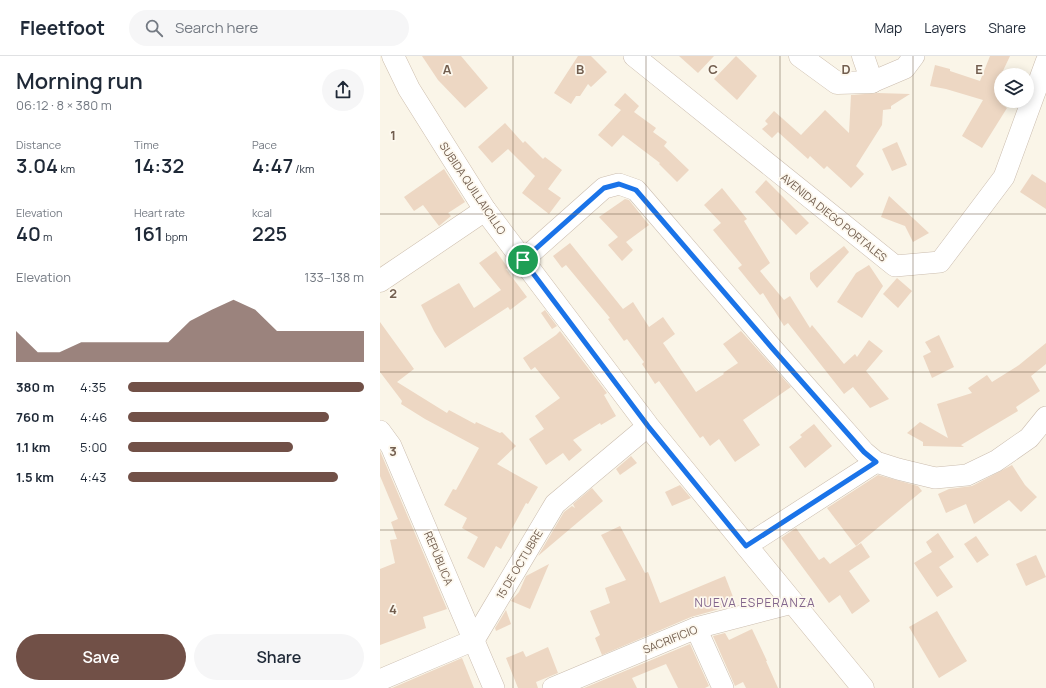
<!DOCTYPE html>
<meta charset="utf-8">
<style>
body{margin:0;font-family:Manrope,sans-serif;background:#f6f6f7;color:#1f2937;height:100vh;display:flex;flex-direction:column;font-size:15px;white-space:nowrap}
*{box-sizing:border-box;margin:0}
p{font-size:13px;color:#747a83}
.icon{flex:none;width:22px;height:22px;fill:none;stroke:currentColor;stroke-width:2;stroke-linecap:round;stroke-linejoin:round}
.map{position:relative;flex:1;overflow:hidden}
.drawer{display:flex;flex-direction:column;background:#fff;width:380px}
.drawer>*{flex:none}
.fabs{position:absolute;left:614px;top:12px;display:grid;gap:8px}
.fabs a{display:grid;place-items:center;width:40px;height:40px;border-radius:50%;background:#fff;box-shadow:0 2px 10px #0003;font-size:20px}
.pin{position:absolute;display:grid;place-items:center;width:34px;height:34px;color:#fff;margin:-17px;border:2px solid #fff;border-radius:50%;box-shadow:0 1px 4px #0007}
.round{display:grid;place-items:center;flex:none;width:42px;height:42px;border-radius:21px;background:#f6f6f7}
.headline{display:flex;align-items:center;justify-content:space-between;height:68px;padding:0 16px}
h1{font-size:22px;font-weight:600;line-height:30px}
.stats{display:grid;grid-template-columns:repeat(3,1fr);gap:6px;height:68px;padding:4px 16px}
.stats div{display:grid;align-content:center}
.stats b{font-size:20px;font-weight:600}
.stats small{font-size:11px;font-weight:400}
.stats p{font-size:11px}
.chart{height:112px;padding:8px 16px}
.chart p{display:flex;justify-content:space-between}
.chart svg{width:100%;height:72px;margin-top:4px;fill:#715047;opacity:.7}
.cta{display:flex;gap:8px;margin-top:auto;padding:8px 16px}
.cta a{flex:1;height:46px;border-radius:24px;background:#715047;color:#fff;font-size:16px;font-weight:600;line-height:46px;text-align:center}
.cta a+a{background:#f6f6f7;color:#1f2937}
ul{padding:0 16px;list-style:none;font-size:13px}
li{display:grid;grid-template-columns:64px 48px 1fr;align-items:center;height:30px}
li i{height:10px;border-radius:5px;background:#715047}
header{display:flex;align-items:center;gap:24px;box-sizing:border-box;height:56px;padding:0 20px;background:#fff;border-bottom:1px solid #e0e1e3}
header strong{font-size:19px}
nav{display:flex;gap:22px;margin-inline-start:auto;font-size:14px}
.search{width:280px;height:36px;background:#f6f6f7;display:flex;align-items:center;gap:10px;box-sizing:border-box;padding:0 14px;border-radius:22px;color:#747a83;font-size:15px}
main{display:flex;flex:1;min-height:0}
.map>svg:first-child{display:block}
</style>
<header>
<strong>Fleetfoot</strong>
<div class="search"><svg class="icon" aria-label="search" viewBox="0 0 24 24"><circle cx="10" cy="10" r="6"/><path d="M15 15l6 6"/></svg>Search here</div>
<nav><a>Map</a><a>Layers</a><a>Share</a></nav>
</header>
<main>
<section class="drawer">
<div class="headline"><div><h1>Morning run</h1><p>06:12 · 8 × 380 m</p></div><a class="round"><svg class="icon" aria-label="share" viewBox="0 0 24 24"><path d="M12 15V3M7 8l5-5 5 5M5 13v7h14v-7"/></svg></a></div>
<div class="stats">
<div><p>Distance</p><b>3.04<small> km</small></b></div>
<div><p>Time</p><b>14:32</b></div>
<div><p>Pace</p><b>4:47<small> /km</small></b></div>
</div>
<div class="stats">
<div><p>Elevation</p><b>40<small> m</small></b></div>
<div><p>Heart rate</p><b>161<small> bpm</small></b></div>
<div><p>kcal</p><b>225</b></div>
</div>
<div class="chart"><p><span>Elevation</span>133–138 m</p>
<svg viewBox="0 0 160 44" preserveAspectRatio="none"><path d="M0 44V25L10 38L20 38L30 32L40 32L50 32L60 32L70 32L80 19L90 12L100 6L110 12L120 25L130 25L140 25L150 25L160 25V44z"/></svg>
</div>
<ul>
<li><b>380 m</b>4:35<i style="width:100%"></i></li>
<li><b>760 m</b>4:46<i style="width:85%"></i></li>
<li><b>1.1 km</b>5:00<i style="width:70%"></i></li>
<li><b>1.5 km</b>4:43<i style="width:89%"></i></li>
</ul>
<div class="cta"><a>Save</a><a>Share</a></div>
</section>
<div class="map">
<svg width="666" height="632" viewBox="0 0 666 632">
<rect width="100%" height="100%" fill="#faf5e8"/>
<g fill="#edd7c3">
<polygon points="42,0 81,0 108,32 85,52 58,24"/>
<polygon points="198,0 211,0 227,16 211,31 208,28 200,40 196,40 191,48 174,37"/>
<polygon points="299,0 334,0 318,17"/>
<polygon points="356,0 377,20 357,44 334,23"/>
<polygon points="610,0 630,0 621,19 621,48 627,52 602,92 582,80 603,44 566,33 550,30 555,9 570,13 570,15 600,25"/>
<polygon points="245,37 259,50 254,56 276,72 273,76 287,86 284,90 309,114 297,126 279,108 280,107 243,79 232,91 218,79 241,54 234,49"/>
<polygon points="498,37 530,38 511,50 511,53 503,54 502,69 476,110 484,118 471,132 447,110 444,113 430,100 428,103 398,76 392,82 382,73 388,68 385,65 394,55 421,79 445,54 469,77 471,39"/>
<polygon points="125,67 143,87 145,85 163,103 165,101 182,114 168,133 181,142 169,158 142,137 155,120 128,93 112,107 98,91"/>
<polygon points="517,86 527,109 512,115 502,93"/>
<polygon points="64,113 85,146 68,157 71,160 59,170 43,149 34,155 24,141"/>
<polygon points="652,118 666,127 666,153 640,136"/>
<polygon points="386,124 429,167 416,179 375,136"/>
<polygon points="342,132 367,163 364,165 390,207 380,215 404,244 410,240 430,272 432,269 464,308 475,298 477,301 489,284 503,295 486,315 509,343 490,352 473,331 464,338 408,267 404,270 383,237 380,239 358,212 362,209 333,174 341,167 324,149"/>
<polygon points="509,140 535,164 549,177 533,186 525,170 501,161"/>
<polygon points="245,143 249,144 269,169 246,186 253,194 242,205 228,189 238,181 219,161"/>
<polygon points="190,187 243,253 253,246 269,271 283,261 295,278 283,287 316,336 344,318 343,317 358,307 343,288 361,275 411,331 363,364 380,389 355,406 339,383 330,390 323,380 320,382 279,325 275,328 262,308 264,306 247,283 244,285 228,263 230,262 186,209 182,212 173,200"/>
<polygon points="464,190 469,196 437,232 430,223 430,217"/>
<polygon points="116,195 128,212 126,213 147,241 130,254 128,251 65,292 54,275 41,249 79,227 94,252 121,234 99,207"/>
<polygon points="489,209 503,230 482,262 457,246 476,217"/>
<polygon points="517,222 532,235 518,252 503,238"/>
<polygon points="165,254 177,270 172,273 161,257"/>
<polygon points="0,266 34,313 17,326 67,357 69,354 95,368 96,366 120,377 122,376 136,390 117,408 158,431 148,448 146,447 121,493 116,490 104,512 87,502 98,481 82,472 87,462 64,449 73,433 76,434 99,392 45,363 21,348 22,345 0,316"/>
<polygon points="180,275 227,337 224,339 236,360 221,369 220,367 193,384 202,394 189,405 183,397 166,409 149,383 164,373 155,360 180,342 155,311 151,314 143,302 176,279"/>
<polygon points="559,279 574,311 552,322 543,300 551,296 545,286"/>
<polygon points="666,287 666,308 651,320 660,335 636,351 638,355 581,389 584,391 543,390 543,386 527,377 540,366 568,382 557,348 592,337 588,332 607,319 612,326 639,309"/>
<polygon points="434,368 452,390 425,412 409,391 422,381 420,379"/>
<polygon points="0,395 67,553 43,561 46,572 0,589 0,513 15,507 10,484 17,483 11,466 18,463 0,420"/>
<polygon points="251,400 257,407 240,419 236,413"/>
<polygon points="632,409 645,429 657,441 641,456 629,444 594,468 586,448 566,457 558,438 569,433 592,430"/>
<polygon points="498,419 538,430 542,435 476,490 447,452"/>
<polygon points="300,429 311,442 292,450 285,436"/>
<polygon points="212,432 223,445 158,500 184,456 192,450 195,452 193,448"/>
<polygon points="240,470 265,517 268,516 280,547 345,520 355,546 336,554 311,561 222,599 215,582 220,579 210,555 230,547 225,532 246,524 221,479"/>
<polygon points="416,472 439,504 444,501 450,508 481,487 490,501 469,515 490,545 472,558 460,539 449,547 401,482"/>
<polygon points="558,477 574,501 559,511 573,531 557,541 534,507 552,496 546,486"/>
<polygon points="596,480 609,499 597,507 584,488"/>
<polygon points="656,499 666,521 646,530 636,508"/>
<polygon points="169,508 150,553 131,545 139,536 146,520"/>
<polygon points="126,554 131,568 116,575 115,572"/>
<polygon points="557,555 587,605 559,622 529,571"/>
<polygon points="372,573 387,605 386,605 398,632 366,632 363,626 355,630 333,580 345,577 349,584"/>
<polygon points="310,588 329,630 325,632 298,632 286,608 252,622 257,632 204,632"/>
<polygon points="168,591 178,617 156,626 158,632 138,632 126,602 143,595 146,601"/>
<polygon points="82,602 94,632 12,632"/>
</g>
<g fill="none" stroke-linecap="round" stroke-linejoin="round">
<defs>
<g id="street">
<polyline points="254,0 515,210 560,206 624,121 666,6"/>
<polyline points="492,26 525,12 534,0"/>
<polyline points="143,204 224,132 239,128 256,134 392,292 484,396 496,406 518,413 555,422 587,419 616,405 649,382 666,361"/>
<polyline points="0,375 11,390 114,632"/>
<polyline points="366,490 496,406"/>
<polyline points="316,572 343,632"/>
<polyline points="0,624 94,584 175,448 268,370"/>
<polyline points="173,632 316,572 412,547"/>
</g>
<g id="secondary">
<polyline points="13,0 29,33 105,154 268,370 483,632"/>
<polyline points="420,0 457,27 492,26 483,0"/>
<polyline points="0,225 105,154"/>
</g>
</defs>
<use href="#street" stroke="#cbbdaf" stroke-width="22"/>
<use href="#secondary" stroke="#cdbead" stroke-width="23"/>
<use href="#street" stroke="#fff" stroke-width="21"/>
<use href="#secondary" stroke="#fff" stroke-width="22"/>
</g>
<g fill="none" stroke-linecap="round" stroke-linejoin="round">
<defs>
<polygon id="route" points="239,128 256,134 392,292 484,396 496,406 366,490 268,370 143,204 224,132"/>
</defs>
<use href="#route" stroke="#fff" stroke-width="8"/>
<use href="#route" stroke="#1a73e8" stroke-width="5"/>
</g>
<path fill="none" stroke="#725e4f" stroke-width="1" stroke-opacity="0.55" d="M133 0V632M266 0V632M400 0V632M533 0V632M0 158H666M0 316H666M0 474H666"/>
<g text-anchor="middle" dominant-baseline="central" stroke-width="3.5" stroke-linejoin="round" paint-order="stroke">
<g font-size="11" fill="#725e4f" stroke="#fdf8ee">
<text transform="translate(93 132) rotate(56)">SUBIDA QUILLAICILLO</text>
<text transform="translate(454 161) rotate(39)">AVENIDA DIEGO PORTALES</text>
<text transform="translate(59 502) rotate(67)">REPÚBLICA</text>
<text transform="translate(139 508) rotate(-59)">15 DE OCTUBRE</text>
<text transform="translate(290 583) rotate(-22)">SACRIFICIO</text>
</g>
<g font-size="12" letter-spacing="1" fill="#83668d" stroke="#fdf8ee">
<text x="375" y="546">NUEVA ESPERANZA</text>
</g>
</g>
<g font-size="13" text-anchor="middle" font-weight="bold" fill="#725e4f" stroke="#fdf8ee" stroke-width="3.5" stroke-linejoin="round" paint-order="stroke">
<text x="67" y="18">A</text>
<text x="200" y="18">B</text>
<text x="333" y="18">C</text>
<text x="466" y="18">D</text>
<text x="599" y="18">E</text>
<text x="13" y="84">1</text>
<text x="13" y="242">2</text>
<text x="13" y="400">3</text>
<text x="13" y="558">4</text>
</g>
</svg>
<div class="fabs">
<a><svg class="icon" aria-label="layers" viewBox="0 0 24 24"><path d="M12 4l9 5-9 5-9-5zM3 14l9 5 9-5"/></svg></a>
</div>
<div class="pin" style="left:143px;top:204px;background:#1e9e55"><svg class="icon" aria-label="arrive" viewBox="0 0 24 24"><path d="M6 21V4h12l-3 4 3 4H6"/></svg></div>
</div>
</main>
